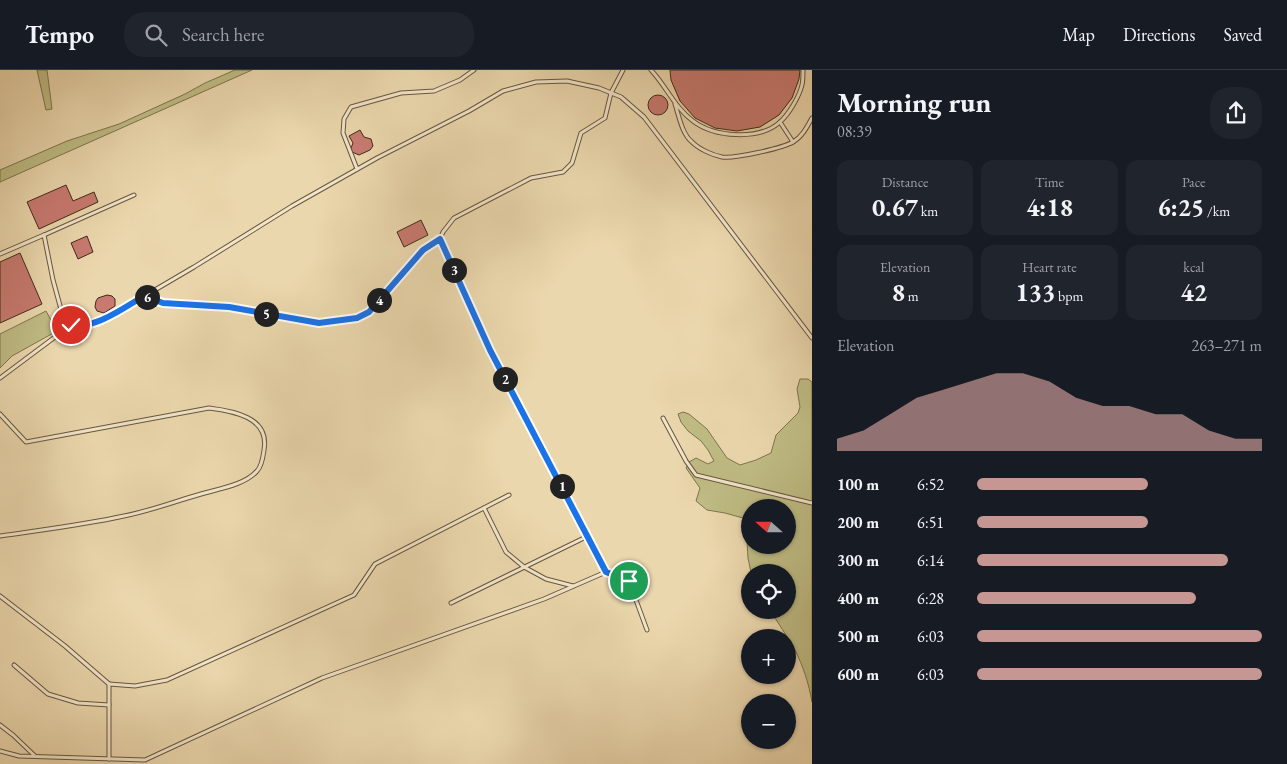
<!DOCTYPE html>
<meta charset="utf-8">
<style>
body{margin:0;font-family:"EB Garamond",serif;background:#20242c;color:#f1f3f6;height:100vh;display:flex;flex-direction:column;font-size:19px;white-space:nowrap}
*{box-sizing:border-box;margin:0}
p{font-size:16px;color:#9ea1a6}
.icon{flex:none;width:28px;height:28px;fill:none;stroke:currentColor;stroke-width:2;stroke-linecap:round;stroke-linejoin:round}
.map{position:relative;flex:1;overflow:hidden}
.panel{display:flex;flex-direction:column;background:#171b24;width:475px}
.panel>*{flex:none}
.needle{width:32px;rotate:291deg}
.fabs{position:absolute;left:741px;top:429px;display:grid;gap:10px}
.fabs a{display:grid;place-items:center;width:55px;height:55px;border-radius:50%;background:#171b24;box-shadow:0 1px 4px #0004;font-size:25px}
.pin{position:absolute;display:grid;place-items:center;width:42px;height:42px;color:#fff;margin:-21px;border:2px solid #fff;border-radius:50%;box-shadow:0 1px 5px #0007}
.km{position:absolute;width:25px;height:25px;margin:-12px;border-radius:50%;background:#222;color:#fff;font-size:14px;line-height:25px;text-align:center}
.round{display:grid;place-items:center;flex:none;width:52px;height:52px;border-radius:20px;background:#20242c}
.headline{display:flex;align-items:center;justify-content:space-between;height:85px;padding:0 25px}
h1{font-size:28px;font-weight:700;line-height:38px}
.stats{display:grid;grid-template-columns:repeat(3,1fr);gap:8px;height:85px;padding:5px 25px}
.stats div{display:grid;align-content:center;border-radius:12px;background:#20242c;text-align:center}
.stats b{font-size:25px;font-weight:700}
.stats small{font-size:14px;font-weight:400}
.stats p{font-size:14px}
.chart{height:140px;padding:10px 25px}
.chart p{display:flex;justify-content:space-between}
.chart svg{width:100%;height:90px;margin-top:5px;fill:#c59692;opacity:.7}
ul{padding:0 25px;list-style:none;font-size:16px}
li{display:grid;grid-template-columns:80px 60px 1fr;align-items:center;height:38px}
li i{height:12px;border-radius:6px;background:#c59692}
header{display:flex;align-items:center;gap:30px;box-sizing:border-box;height:70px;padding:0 25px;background:#171b24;border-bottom:1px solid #363941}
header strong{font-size:24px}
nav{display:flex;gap:28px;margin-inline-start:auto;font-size:18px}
.search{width:350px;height:45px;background:#20242c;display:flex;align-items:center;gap:12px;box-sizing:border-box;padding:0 18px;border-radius:20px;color:#9ea1a6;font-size:19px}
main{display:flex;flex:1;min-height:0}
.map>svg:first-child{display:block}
</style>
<header>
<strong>Tempo</strong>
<div class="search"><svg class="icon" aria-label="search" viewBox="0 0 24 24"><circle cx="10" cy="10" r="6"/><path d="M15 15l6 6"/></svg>Search here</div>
<nav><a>Map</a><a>Directions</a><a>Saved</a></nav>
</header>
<main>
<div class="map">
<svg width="812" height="694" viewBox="0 0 812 694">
<rect width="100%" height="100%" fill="#ebd7ad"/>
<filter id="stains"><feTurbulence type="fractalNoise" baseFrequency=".004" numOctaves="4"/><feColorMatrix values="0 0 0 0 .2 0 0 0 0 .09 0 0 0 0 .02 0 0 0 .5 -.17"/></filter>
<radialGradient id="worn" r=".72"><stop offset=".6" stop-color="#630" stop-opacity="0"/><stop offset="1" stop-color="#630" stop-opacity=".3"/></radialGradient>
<g fill="#bfbc84" stroke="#7e744f" fill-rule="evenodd">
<polygon points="37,0 47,0 52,39 46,40"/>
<polygon points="235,0 252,0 0,112 0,100 67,71 119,54 185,24 205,13"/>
<polygon points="46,241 57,261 12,286 0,298 0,264"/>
<path d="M800 309H808L812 312V632C809 614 803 596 795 580 787 566 778 553 770 540H788V502H751L748 488 746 455 743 448 725 443 707 440 696 431 700 418 686 398 689 392 696 388 708 394 714 391 708 380 701 371 688 361 681 352 678 344 683 342 689 344 707 359 727 388 740 395 756 390 771 383 776 365 798 343 800 337 797 319ZM750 438H788V475H750Z"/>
</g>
<g fill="#c87a70" stroke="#3d2c1a">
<polygon points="670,0 800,0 799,9 792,28 779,45 760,57 737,61 715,58 695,48 680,31 671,10"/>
<circle cx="658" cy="35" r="10"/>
<polygon points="360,60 364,67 371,69 373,76 370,80 359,85 352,82 351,78 353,73 349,66"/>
<polygon points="66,115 73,131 94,122 98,132 39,159 27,132"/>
<polygon points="421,150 428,165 404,177 397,162"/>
<polygon points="87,166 93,182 78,189 71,173"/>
<polygon points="20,183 42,234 0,253 0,192"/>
<polygon points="107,225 112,226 115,229 115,236 104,243 97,241 95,237 96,231 98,228"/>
</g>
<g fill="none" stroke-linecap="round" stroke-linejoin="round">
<defs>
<g id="service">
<polyline points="623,0 611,23 605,48 581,63 572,93 563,102 531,108 454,148 443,162 440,169 490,280 606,502 629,511 647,560"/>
<path d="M651 0C666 16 675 38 693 51 714 67 759 71 780 52 789 44 799 27 802 15 803 11 803 5 803 0"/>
<path d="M675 34C679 46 682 64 692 72 699 79 712 85 722 87 734 89 783 78 793 72 802 67 807 57 812 48"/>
<polyline points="780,52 793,72"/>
<polyline points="357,99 343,63 344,49 351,37 401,23 434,21 460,10 474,0"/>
<polyline points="134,125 44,165 53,210 62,243 66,250 71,255 77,256 85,256 93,253 119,241 194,197 292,136 377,88 469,41 503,21 536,12 567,11 599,18 621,27 644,47 812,268"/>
<polyline points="0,184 44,165"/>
<polyline points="144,226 163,233 229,237 319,253 357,248 369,242 423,180 440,169"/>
<polyline points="0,308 71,255"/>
<path d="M0 344 26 372 209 338C233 341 270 347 264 380 263 387 262 396 257 401 245 415 218 419 201 424 176 431 150 441 124 446 83 455 41 460 0 466"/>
<polyline points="663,348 686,391 696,405 812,433"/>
<polyline points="484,438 506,482 524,497 546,509 573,516"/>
<polyline points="0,526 65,576 109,614 109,689"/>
<polyline points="451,533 588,466"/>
<polyline points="14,595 48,624 78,633 109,635"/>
<polyline points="109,614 135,616 167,610 354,525 375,494 509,425"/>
<polyline points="0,655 13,665 35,686"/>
<polyline points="0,681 19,686 145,690 322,608 544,529 606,502"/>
</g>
</defs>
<use href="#service" stroke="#68573f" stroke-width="5"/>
<use href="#service" stroke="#f2e5ca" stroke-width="3"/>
</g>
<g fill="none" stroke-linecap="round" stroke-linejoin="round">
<defs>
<path id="route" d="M71 255C94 260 125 237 144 226L163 233 229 237 319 253 357 248 369 242 423 180 440 169 490 280 606 502 629 511"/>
</defs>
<use href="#route" stroke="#fff" stroke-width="10"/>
<use href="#route" stroke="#1a73e8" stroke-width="6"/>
</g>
<rect width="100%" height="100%" filter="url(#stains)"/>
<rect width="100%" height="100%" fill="url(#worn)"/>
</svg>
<div class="fabs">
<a><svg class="needle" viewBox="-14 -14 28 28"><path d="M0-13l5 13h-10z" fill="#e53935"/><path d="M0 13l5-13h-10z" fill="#9ea1a6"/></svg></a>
<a><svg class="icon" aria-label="locate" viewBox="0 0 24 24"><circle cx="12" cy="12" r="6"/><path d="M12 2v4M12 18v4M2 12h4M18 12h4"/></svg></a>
<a>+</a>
<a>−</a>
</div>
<div class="pin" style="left:629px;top:511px;background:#1e9e55"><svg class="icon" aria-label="arrive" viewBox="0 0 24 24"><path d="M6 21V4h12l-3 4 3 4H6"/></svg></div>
<div class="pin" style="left:71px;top:255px;background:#d93025"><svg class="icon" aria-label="check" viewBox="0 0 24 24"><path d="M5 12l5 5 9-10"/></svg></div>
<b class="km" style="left:562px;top:416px">1</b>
<b class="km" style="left:505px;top:309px">2</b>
<b class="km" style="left:454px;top:200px">3</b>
<b class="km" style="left:379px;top:230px">4</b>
<b class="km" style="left:266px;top:244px">5</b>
<b class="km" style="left:147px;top:227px">6</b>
</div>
<section class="panel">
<div class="headline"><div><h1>Morning run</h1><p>08:39</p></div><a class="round"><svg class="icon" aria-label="share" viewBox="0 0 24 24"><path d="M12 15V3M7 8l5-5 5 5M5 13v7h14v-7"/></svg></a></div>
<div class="stats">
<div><p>Distance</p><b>0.67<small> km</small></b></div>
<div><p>Time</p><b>4:18</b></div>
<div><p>Pace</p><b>6:25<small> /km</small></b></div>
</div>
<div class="stats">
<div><p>Elevation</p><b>8<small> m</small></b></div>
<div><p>Heart rate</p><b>133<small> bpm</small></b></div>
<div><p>kcal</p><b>42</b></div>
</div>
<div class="chart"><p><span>Elevation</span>263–271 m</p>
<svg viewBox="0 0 160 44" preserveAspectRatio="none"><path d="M0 44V38L10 34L20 26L30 18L40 14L50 10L60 6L70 6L80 10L90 18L100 22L110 22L120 26L130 26L140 34L150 38L160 38V44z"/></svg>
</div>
<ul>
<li><b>100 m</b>6:52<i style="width:60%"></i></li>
<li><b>200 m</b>6:51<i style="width:60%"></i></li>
<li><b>300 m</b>6:14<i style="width:88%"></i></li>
<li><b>400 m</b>6:28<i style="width:77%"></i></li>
<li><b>500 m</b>6:03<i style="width:100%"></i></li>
<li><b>600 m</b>6:03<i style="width:100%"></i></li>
</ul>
</section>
</main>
